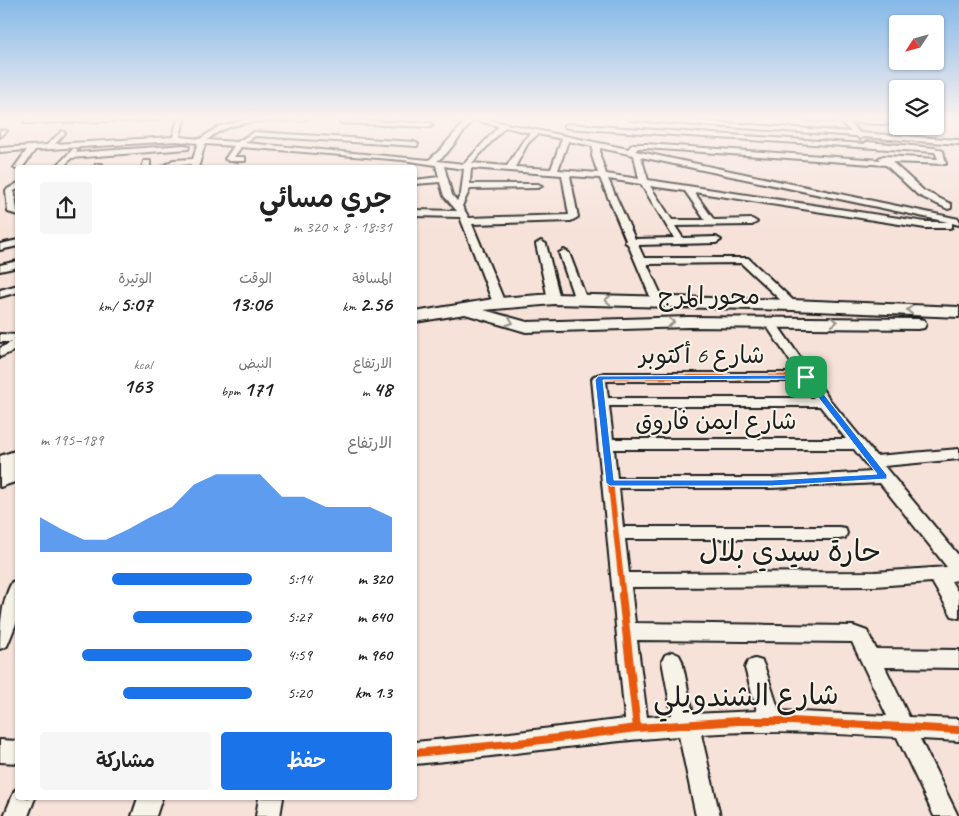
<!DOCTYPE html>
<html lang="ar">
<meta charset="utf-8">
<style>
body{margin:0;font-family:Caveat,"Playpen Sans Arabic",sans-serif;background:#f6f6f6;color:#222;direction:rtl;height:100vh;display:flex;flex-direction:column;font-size:19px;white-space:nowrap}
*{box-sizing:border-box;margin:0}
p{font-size:16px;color:#767676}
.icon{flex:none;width:28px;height:28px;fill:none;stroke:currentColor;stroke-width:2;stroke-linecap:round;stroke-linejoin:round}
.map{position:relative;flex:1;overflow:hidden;direction:ltr}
.side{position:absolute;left:15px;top:165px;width:402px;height:635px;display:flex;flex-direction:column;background:#fff;border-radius:5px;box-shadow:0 1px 4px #0004;direction:rtl}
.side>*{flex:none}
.needle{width:32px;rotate:234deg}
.fabs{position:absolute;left:889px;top:15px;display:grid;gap:10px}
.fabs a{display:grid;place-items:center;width:55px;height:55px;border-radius:5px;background:#fff;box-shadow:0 1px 4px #0004;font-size:25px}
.pin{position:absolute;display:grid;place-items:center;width:42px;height:42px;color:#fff;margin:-21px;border-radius:10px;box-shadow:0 2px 8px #0006}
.round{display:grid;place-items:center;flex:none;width:52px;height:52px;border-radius:5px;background:#f6f6f6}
.overview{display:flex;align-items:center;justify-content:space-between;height:85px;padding:0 25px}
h1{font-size:28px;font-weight:600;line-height:38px}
.metrics{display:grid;grid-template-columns:repeat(3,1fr);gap:8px;height:85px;padding:5px 25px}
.metrics div{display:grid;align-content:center}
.metrics b{font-size:21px;font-weight:600}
.metrics small{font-size:14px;font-weight:400}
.metrics p{font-size:14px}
.chart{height:140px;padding:10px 25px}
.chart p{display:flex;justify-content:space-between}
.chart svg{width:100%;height:90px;margin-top:5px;fill:#1a73e8;opacity:.7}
.cta{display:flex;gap:10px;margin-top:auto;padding:10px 25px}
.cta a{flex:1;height:58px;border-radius:5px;background:#1a73e8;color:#fff;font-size:20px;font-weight:600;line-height:58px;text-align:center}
.cta a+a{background:#f6f6f6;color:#222}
ul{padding:0 25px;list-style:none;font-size:16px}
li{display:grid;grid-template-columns:80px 60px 1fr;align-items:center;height:38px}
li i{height:12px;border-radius:6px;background:#1a73e8}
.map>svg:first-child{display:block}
</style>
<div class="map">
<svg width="959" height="816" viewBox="0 0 959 816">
<rect width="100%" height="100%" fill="#f6e2d9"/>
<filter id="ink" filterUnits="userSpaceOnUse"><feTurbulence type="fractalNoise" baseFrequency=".02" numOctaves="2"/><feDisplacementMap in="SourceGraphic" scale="10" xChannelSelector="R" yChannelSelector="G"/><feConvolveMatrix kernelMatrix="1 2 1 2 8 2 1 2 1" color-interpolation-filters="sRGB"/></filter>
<g filter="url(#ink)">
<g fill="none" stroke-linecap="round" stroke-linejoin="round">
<defs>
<g id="minor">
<polygon points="30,118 37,118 36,120 159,118 156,120 25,123 25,121"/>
<path d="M178 118H184L180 137 200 139 218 127 252 118H307L304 120C273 121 232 117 207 140L237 142 254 132 414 142 418 144 417 146 255 136 245 143 429 160 440 150 468 118H478L628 149 633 144H646L880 160 879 158 883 156 938 159 935 152 567 128 564 126 567 124 864 144 867 142 935 148 943 151 946 164 892 162 924 191 951 204V208L948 209 918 195 886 165 646 148H638L635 151 959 219V225L952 223V227L949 228H925L694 192 714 220 752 219 757 222 752 225 675 226 683 238 716 237 721 240 716 243 638 245 644 258H748L798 305 792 308 788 307 741 263 647 264 664 301 658 304 652 301 628 244 625 242 626 240 600 178 570 176 578 217 571 221 472 224 505 303 499 306 493 303 460 217 415 216V210L457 211 444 196 440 182 415 184V180L439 177 436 165 403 160 241 147 234 157H245V161H229L225 159 234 146 205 144 198 168H190L191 164 161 168 173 160 193 159 198 143 176 141 35 150 22 168H18V170L14 168 27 150 0 152V148L47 145 62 131 65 133 55 144 173 137ZM473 120 499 126 464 164 437 161 446 154ZM505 127 531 133 523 141 507 166 472 163ZM538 134 562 139 551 169 515 167 528 143ZM568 141 593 146 592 156 598 173 558 170ZM600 148 634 155 639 179 606 174 600 156ZM641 157 948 222H925L648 180ZM444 166 464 169 461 194 457 201 452 195ZM471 168 562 175 569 215 469 218 462 206 470 189 538 188 542 186 538 184H470ZM608 179 641 184 674 238 635 239ZM650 186 685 191 705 220H672Z"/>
<polygon points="628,118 651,118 851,132 841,122 805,120 802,118 844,118 898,121 898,125 849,122 860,133 959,140 959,144 863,137 860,139 856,136 631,120"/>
<polygon points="343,120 430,123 433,125 430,127 341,123 340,122"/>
<polygon points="2,130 7,131 0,137 0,131"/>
<polygon points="185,145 189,147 188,149 71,158 63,168 55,168 74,148 78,150 75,153"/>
<polygon points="144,161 150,161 150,168 142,168"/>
<polygon points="96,164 102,164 103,168 95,168"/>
<polygon points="18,183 18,189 14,191 18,215 8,212 6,190"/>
<polygon points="18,240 18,246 0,250 0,244"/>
<polygon points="541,241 546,244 560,299 554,302 548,299 536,244"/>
<polygon points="564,250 569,253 587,300 585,302 577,302 575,300 559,253"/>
<polygon points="18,261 18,267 0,271 0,265"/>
<polygon points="18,285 18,292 0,297 0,290"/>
<path d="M770 319 774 320 829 399 876 456 959 449V459L884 466 959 556V580L951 581 959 594V618L952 616 932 582 875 586 631 587 635 623 853 626 867 631 876 649 959 650V668L885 667 909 717 959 719V741L920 739 958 816H934L897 737C831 734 767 729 701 734L720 816H696L679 736C591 742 503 756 415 764V742L510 733 625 719 592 379 594 376 604 373H798L764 322ZM606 381H803L814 398H608ZM609 406H820L846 439H613ZM614 449H854L872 472 771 478H617ZM880 483 947 567 875 572 629 573 625 539H839L845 538 847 533 845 528 839 527H623L619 488H771ZM637 640 852 642 887 716 779 711 765 668 762 661 755 659 748 661 745 668 757 711 693 714 682 661 679 655 672 652 665 655 662 661 672 715 647 717Z"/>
<polygon points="0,334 18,335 18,349 0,357 0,348 12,342 0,342"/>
<path d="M18 580V619L7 646 0 649C0 625 1 603 12 582Z"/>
<polygon points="0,740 18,741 18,763 0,762"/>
<polygon points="18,788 18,798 35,798 28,816 4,816 15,790"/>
<polygon points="138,798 162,798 156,816 132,816"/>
<polygon points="259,798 283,798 280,816 256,816"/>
</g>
<g id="secondary">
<polygon points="554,294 792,300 959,307 959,317 792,310 554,304 484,310 527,322 688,317 918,319 924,320 926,324 924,328 918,329 688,327 526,332 465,314 415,322 415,312 499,298"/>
<polygon points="18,450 18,481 0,487 0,456"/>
</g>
</defs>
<use href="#minor" stroke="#1c1c1c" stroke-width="4"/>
<use href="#secondary" stroke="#1c1c1c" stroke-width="4"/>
<use href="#minor" fill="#f7f3e8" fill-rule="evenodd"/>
<use href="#secondary" fill="#f7f3e8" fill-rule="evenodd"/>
<defs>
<polyline id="cycleway-far2" points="604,426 599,379 604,377 806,377"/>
<polyline id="cycleway-far1" points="604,425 623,596"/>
<g id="cycleway">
<polyline points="622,595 637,728"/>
<polyline points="415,753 510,744 637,728 738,721 791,721 959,730"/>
</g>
</defs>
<use href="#cycleway-far2" stroke="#f7f3e8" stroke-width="8"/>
<use href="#cycleway-far1" stroke="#f7f3e8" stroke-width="9"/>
<use href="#cycleway" stroke="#f7f3e8" stroke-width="11"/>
<use href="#cycleway-far2" stroke="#e8590c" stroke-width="4.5"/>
<use href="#cycleway-far1" stroke="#e8590c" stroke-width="5.5"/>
<use href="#cycleway" stroke="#e8590c" stroke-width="8"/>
</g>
<defs><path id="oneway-chevron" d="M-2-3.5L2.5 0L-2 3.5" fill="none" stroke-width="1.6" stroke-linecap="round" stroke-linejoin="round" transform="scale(1.25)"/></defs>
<g stroke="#94928c">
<use href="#oneway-chevron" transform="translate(608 300) rotate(-179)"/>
<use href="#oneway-chevron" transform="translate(910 310) rotate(-178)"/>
<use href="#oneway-chevron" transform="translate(510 322) rotate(20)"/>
<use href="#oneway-chevron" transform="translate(671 322) rotate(-2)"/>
<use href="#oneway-chevron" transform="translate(834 322)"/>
</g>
</g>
<linearGradient id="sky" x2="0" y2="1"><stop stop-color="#85b8e9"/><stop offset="0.51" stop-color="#fbf2ee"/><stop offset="1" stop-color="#fbf2ee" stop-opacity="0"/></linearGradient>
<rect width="959" height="232" fill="url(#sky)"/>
<path fill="#1a73e8" stroke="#fff" fill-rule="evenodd" d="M809 375 887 475V479L772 486H610L606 483 595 380 598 376ZM804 379 877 474 772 480H614L603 380Z"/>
<g text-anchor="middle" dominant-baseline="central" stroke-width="4" stroke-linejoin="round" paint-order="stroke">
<g font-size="24" fill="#1c1c1c" stroke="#f7f3e8">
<text x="709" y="296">محور المرج</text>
<text x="702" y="355">شارع 6 أكتوبر</text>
<text x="716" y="421">شارع ايمن فاروق</text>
</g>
<g font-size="29" fill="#1c1c1c" stroke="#f7f3e8">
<text x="790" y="551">حارة سيدي بلال</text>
<text transform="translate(746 696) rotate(-1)">شارع الشندويلي</text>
</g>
</g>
</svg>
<div class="fabs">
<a><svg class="needle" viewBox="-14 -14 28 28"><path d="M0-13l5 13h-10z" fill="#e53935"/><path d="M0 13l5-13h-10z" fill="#767676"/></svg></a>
<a><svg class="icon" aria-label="layers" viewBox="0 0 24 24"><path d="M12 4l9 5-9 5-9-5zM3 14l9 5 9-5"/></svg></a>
</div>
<div class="pin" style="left:806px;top:377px;background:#1e9e55"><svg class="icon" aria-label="arrive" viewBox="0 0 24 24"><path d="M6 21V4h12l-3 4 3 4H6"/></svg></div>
<section class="side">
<div class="overview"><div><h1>جري مسائي</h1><p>18:31 · 8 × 320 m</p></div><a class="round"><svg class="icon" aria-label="share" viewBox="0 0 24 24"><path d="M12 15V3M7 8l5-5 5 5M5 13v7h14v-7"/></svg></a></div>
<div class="metrics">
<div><p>المسافة</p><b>2.56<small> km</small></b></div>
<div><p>الوقت</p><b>13:06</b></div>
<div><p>الوتيرة</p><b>5:07<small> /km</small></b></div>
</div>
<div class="metrics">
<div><p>الارتفاع</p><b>48<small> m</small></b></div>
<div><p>النبض</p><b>171<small> bpm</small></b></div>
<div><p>kcal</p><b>163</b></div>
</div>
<div class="chart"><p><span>الارتفاع</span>189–195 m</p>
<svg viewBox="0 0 160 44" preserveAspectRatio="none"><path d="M0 44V27L10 33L20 38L30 38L40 33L50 27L60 22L70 11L80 6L90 6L100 6L110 17L120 17L130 22L140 22L150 22L160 27V44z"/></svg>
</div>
<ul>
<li><b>320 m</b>5:14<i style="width:66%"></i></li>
<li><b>640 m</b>5:27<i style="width:56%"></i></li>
<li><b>960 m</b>4:59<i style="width:80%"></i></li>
<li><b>1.3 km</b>5:20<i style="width:61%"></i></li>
</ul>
<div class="cta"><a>حفظ</a><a>مشاركة</a></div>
</section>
</div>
